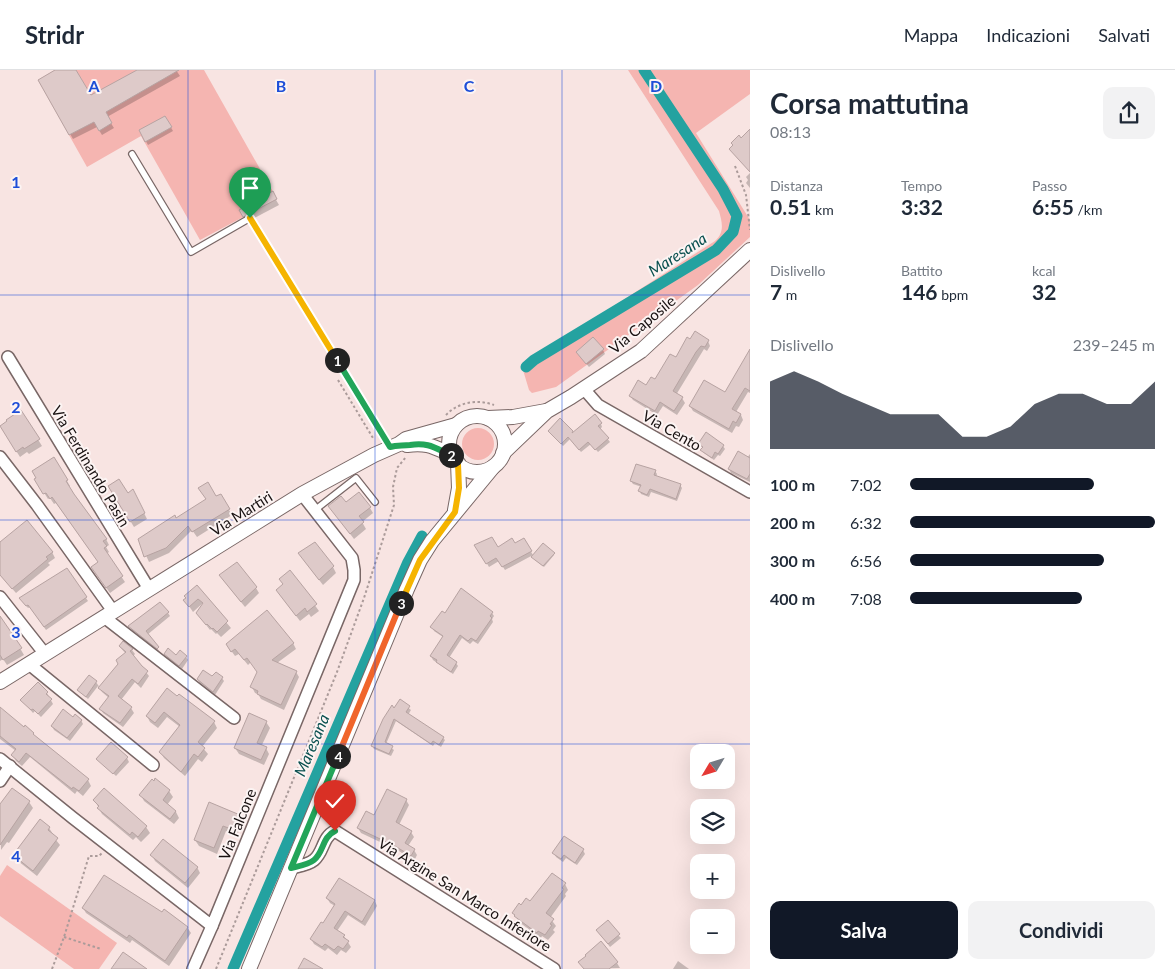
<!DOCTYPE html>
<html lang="it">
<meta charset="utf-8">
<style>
body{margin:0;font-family:Lato,sans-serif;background:#f2f2f3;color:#1f2937;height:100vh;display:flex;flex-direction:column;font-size:19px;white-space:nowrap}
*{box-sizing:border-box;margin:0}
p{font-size:16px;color:#747a83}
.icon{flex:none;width:28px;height:28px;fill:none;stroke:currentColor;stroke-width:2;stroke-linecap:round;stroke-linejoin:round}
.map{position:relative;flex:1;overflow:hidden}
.panel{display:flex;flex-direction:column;background:#fff;width:425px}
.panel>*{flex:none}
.needle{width:32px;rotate:232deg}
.tools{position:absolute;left:690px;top:674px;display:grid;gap:10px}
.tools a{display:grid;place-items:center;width:45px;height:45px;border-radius:10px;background:#fff;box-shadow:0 5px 20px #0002;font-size:25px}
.pin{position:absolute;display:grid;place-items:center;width:42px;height:42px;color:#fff;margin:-51px -21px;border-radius:50% 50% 50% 0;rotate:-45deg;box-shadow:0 0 5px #0007}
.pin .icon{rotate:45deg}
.km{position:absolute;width:25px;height:25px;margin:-12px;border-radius:50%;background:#222;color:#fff;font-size:14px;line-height:25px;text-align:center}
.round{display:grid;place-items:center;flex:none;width:52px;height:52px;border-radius:10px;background:#f2f2f3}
.head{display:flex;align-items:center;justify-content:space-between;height:85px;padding:0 20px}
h1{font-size:28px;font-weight:700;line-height:38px}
.figures{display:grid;grid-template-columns:repeat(3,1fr);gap:8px;height:85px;padding:5px 20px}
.figures div{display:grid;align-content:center}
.figures b{font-size:21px;font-weight:700}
.figures small{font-size:14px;font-weight:400}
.figures p{font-size:14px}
.chart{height:140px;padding:10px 20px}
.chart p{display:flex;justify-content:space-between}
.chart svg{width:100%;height:90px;margin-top:5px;fill:#111827;opacity:.7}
.action{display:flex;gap:10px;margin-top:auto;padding:10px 20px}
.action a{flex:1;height:58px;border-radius:10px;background:#111827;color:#fff;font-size:20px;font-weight:700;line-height:58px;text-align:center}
.action a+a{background:#f2f2f3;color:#1f2937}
ul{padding:0 20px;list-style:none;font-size:16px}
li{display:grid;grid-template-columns:80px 60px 1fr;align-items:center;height:38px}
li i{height:12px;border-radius:6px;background:#111827}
header{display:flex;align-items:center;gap:30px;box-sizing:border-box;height:70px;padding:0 25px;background:#fff;border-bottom:1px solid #e0e1e3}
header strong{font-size:24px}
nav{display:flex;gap:28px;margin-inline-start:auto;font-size:18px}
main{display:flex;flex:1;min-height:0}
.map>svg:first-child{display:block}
</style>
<header>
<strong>Stridr</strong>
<nav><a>Mappa</a><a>Indicazioni</a><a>Salvati</a></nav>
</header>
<main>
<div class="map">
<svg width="750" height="899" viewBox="0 0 750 899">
<rect width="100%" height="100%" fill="#f8e4e2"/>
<g fill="#f5b5b1">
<polygon points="55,0 204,0 277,129 200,170 141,66 87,97 38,10"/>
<path d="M628 0H750V24L696 63 750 150V167L698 215 556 317 532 323 529 320 523 300 525 293 715 171C725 162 722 152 719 141Z"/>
<circle cx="478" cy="374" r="16"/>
<polygon points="7,795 117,873 99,899 74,899 0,846 0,806"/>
</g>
<g fill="#0003">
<polygon points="58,0 75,0 90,27 139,0 176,0 180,6 107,47 114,58 102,65 97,57 73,69 39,11"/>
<polygon points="165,47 173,61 148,75 140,61"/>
<polygon points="750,103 750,118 746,113 748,110 746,107"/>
<polygon points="272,123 279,135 247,152 241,140"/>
<polygon points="708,271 710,276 707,281 704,279 676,325 682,328 685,333 677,345 663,336 657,345 633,330 630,326 656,311 676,289"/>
<polygon points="603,280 605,284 589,297 577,283"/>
<polygon points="750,282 750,323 748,322 736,342 741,345 743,350 739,357 736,356 732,363 693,341 690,336 725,324"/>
<polygon points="21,342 42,376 29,384 27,382 20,387 1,357"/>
<polygon points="601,354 602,357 600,359 610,372 598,382 591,374 581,382 570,369 563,376 549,361 572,362 573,363"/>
<polygon points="700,374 723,376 725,379 720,386 718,385 714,390 704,383 702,380 703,378"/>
<polygon points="750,384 750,412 731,403 729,399 747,388"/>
<polygon points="54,389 70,416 68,417 106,469 109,475 106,477 109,482 106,484 125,512 110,523 96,503 99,493 56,433 54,434 50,428 48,429 36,410"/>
<polygon points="655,401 657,404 656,407 680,415 682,418 677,431 651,422 649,427 641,424 640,421 642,417 633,414 631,411"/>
<polygon points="109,416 136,427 147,449 134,457"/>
<polygon points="220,425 232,445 197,467 192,460 169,483 149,492 139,470"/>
<polygon points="346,434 370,438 373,443 362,452 366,459 354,469 329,436"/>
<polygon points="523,469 533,485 505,500 499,491 489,497 476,475 497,478 514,475"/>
<polygon points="0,473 52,482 55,488 48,493 50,495 16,523 0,505"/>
<polygon points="554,484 554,485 544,497 534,489"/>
<polygon points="303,489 333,497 336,503 323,515"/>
<polygon points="67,499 88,531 46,560 30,537 28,538 22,531"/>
<polygon points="290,501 319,541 311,547 309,544 300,551 281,526"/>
<polygon points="224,511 256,518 259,523 245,537"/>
<polygon points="196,517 231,558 221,567 217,563 216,564 211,559 210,560 197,543 204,532 193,542 185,530"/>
<polygon points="168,543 170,546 147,565 160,582 132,560 130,557"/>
<polygon points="492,543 494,546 492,549 493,552 478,574 473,571 470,574 462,568 449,588 456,593 458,596 453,604 433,590 431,586 443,567 434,561 432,557 445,545"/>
<polygon points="0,559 11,563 24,585 7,595 3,589 0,591"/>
<polygon points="123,573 132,580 135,584 133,586 149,606 141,618 135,612 121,630 131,638 134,643 123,657 103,643 101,639 109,628 102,622 98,616 88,629 79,621 96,612 100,618 126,584 120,577"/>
<polygon points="293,573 296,579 277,593 296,602 299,607 284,640 261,629 258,624 255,623 252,617 258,602 251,592 248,595 239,584 235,586 227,575"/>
<polygon points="165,584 186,587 188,590 182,599 167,588"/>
<polygon points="222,608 224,611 215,625 200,613 198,610"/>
<polygon points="38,614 47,623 53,634 41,647 35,641 33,643 22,630"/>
<polygon points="168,620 214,652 217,658 202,677 208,684 202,692 198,689 185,706 164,688 161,683 180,657 167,647 158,658 150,652 147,646"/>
<polygon points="400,631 411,640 408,645 443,668 445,670 441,677 435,673 433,676 396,651 386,674 394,680 391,686 374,679 372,676"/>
<polygon points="0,641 33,663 35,667 88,710 91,716 83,726 77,721 75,724 30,687 22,696 16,691 13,685 16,681 0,669"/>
<polygon points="73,648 81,650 83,654 70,671 54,660 52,656"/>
<polygon points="266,652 270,658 261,677 266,678 269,684 264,695 239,684 235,678"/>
<polygon points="127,688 129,692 116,706 98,689"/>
<polygon points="156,710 169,721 173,727 167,735 176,742 179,748 174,754 144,731 141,725"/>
<polygon points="12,720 29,732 33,738 9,773 7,772 1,780 0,737"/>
<polygon points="104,720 146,757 150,763 141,772 136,767 133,770 102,744 95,731"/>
<polygon points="406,730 409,735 399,755 411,762 414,767 408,776 414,780 417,785 414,791 399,781 361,763 358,758"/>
<polygon points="239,746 242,752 237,766 226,761 217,784 199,776 195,770"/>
<polygon points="41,751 49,758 53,764 52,765 60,775 37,806 18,791 14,785"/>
<polygon points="565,767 583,780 585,784 577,795 566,788 563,792 556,787 554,783"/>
<polygon points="152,785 197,797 200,803 188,818 155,791"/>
<polygon points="339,810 375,831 377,836 365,856 348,845 337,861 344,866 351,877 346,883 341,880 337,885 328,878 325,881 314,874 311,869 324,855 335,836 330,833 327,828"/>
<polygon points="565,814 568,820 565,824 566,826 550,848 556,856 553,860 555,862 548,870 542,866 541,868 519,852 514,843 521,837"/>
<polygon points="83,838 162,844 187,857 191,863 169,896 132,870 130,873 86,843"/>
<polygon points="600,864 618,865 621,868 610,877"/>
<polygon points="678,891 689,899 673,899"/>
<polygon points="580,893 617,893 620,898 584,899"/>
</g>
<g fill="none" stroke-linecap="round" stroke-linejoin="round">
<g stroke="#24a2a0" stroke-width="11">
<polyline points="526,297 534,290 716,180 733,162 737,146 723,119 644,0"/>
<polyline points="233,899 408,492 422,466"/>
</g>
</g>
<g fill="#decac9" stroke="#b7a3a2">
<polygon points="55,0 76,0 91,25 137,0 179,0 106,42 112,53 99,61 94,52 69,65 38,10"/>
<polygon points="165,46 172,57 145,72 139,60"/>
<polygon points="750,59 750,102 729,79 733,75 731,73 739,65 741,68"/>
<polygon points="273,121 277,129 243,147 239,140"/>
<polygon points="695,261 709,270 705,277 701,276 696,282 673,321 683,327 674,341 660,332 655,341 629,326 638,310 646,315 651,307 655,309 670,284 676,287 687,267 690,269"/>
<polygon points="593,267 604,279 586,294 576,282"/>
<polygon points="750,279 750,321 745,318 732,339 741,344 736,353 733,351 729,359 689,336 704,310 725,322"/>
<polygon points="21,340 40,369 24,379 23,377 16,382 0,356 7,351 6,350"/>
<polygon points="595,344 602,353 598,356 609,368 595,380 588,372 579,380 568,367 561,374 548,361 560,348 573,361 572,363"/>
<polygon points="706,362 724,375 718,384 715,382 712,388 700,380 703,377 698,374"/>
<polygon points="738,381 750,388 750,404 747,409 728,399"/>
<polygon points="54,387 68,410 66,411 74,424 107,469 103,471 107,476 104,478 123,506 106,518 91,497 98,492 52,427 50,429 46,423 43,424 34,409 36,408 32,401"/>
<polygon points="636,394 656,400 654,405 681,414 676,429 650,419 647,425 638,421 641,415 630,411"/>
<polygon points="119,409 128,423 133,419 145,443 130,452 108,416"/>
<polygon points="208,412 216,426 221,424 230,439 192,462 188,456 166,478 144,487 138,469 175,445 176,448 206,429 198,418"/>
<polygon points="359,422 371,437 359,446 364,452 350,464 328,436 341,426 346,432"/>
<polygon points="27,450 53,482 46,487 48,489 12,519 0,505 0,472"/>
<polygon points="492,467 498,477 512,468 515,473 524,468 532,481 502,497 496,488 486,494 474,475"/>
<polygon points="315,472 334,496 319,510 298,483"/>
<polygon points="543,473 555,483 543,496 531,487"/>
<polygon points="237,492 257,517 241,532 219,505"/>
<polygon points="67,498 87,527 44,557 28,535 26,536 19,528"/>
<polygon points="290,500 317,534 307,542 305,538 296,546 276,520 283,514 279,509"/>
<polygon points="197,515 228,551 217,562 213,558 212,559 207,554 206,555 196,543 203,533 198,529 189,537 183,530 186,528 184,526"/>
<polygon points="461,518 493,542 490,546 492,548 476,571 471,568 468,571 460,565 447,585 457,592 451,602 436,592 437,590 430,586 443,566 430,557 442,541 445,543"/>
<polygon points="160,532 169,542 146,561 159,577 157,579 128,556"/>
<polygon points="267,540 294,573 272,590 297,601 281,635 257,624 258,621 250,617 257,602 247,588 244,590 235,579 231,582 226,574"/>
<polygon points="0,546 22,578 3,590 0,585"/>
<polygon points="123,571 133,579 130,581 142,596 148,601 138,614 132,609 118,626 132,637 120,653 99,639 109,626 98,618 118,594 116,590 126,582 119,576"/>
<polygon points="168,578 176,585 180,580 187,586 179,596 164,584"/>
<polygon points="203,600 212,606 216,602 223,607 213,622 197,609"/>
<polygon points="89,605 97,611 86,627 77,620"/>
<polygon points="38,612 48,622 46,624 52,629 38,644 33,639 31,640 20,630"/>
<polygon points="167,618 177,626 179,624 215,651 198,672 205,678 198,687 194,684 181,702 159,682 180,655 164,642 155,653 146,646"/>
<polygon points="400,629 410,636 406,642 444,667 439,675 433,671 431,674 394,649 385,672 393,676 389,684 371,676 383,649 392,635 394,638"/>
<polygon points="0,637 24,657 25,655 34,663 33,664 89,709 79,721 73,717 72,719 26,683 19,692 11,685 16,679 0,666"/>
<polygon points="63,639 73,647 75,644 82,650 67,668 51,656"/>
<polygon points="249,643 267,651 257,673 267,677 261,690 234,678"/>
<polygon points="111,672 128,687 113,704 96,689"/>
<polygon points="155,708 170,720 163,730 176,741 170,749 139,725 152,709 154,711"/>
<polygon points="12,718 30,731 0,775 0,734"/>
<polygon points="104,718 147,756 138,767 132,762 130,765 97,738 99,736 93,730"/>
<polygon points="387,719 407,729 396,752 412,761 405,773 415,779 411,786 395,776 357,758 366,741 374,745"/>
<polygon points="209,732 240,745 234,760 223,756 214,778 194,770"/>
<polygon points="40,749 50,757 48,760 58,768 33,801 13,785"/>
<polygon points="564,766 584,779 575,793 564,785 561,789 552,783"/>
<polygon points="163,769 198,797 185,813 150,785"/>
<polygon points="552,803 566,813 562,818 564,819 546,843 554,849 550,854 552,855 545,865 538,861 537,863 514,846 515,845 512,843 519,833 521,835 526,828 530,831"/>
<polygon points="104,805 162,842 164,839 188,857 165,891 129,865 127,868 82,838"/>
<polygon points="339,808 375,830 362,852 345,841 334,858 345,865 343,867 349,871 343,879 338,876 334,880 325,874 322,877 310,869 321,852 323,853 335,834 326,828"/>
<polygon points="608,850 620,864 608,874 596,860"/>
<polygon points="601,871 618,892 609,899 584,899 578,892 586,886 585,885"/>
<polygon points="123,882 147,899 111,899"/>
<polygon points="304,888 323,899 298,899"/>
</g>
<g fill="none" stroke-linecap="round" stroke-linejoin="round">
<defs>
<g id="service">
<polyline points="132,84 191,182 250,148 390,377"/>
<polyline points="315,440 356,408 375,432"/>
</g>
<g id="minor">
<polyline points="8,287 149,519"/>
<polyline points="584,319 598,335 750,422"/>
<polyline points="0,387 37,435 113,541"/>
<polyline points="0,527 45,584"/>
<polyline points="104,547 234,648"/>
<polyline points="29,594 153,695"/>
<polyline points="0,689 73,748 212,856 354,510 354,500 352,488 302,424"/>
<polyline points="0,711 10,696"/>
<path d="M291 798C299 796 308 795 314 790 324 782 322 767 335 761L554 899"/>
<polyline points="193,899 212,856"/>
</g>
<g id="tertiary">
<circle cx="477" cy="374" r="28"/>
<polyline points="488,348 513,347 546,341"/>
<path d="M407 375C427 372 434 377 452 385"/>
<polyline points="503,383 547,341 571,327 641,281 750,180"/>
<polyline points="455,440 459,418 458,393"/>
<polyline points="0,612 302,424 374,385 399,374 406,369 456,355"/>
<polyline points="249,899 407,519 420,490 432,471 493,397"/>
</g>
</defs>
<use href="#service" stroke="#796766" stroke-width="8"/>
<use href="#minor" stroke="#796766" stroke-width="14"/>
<use href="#tertiary" stroke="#796766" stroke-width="16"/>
<g stroke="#ab9b9a" stroke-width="2" stroke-dasharray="2.5 2.5" stroke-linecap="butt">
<polyline points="735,96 746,125 750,160"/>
<polyline points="338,310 373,368"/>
<path d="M446 345C458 332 478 329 494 335"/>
<polyline points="64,867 101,879"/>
<polyline points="52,899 64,867 89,786 99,786 102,783"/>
<polyline points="216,899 337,602 364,528 394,435 393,417 397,398 406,387"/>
</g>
<use href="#service" stroke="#fff" stroke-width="5.5"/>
<use href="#minor" stroke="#fff" stroke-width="11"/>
<use href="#tertiary" stroke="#fff" stroke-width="14"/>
</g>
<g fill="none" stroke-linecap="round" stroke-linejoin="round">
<defs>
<polyline id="split-1" points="250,148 337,290"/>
<path id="split-2" d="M337 290 390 377C397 375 402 376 410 375 428 372 435 378 451 385"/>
<polyline id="split-3" points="401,533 420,490 455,442 459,418 458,394 451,385"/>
<polyline id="split-4" points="338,686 401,533"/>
<path id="split-5" d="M335 761C322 767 324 782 314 790 308 795 299 796 291 798L338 686"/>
</defs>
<use href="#split-1" stroke="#fff" stroke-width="10"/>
<use href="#split-2" stroke="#fff" stroke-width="10"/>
<use href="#split-3" stroke="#fff" stroke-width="10"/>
<use href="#split-4" stroke="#fff" stroke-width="10"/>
<use href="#split-5" stroke="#fff" stroke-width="10"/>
<use href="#split-1" stroke="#f5b400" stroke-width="6"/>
<use href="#split-2" stroke="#22a559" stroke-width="6"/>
<use href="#split-3" stroke="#f5b400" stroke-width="6"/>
<use href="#split-4" stroke="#f0652b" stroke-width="6"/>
<use href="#split-5" stroke="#22a559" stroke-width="6"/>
</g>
<path fill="none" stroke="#1d4ed8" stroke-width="1" stroke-opacity="0.55" d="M188 0V899M375 0V899M562 0V899M0 225H750M0 450H750M0 674H750"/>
<g text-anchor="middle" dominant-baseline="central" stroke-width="4" stroke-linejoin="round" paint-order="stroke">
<g font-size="15" fill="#181111" stroke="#fcf4f3">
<text transform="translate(642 254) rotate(-40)">Via Caposile</text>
<text transform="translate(672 360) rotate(30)">Via Cento</text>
<text transform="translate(91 396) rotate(59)">Via Ferdinando Pasin</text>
<text transform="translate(241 443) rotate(-32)">Via Martiri</text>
<text transform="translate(237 754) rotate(-68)">Via Falcone</text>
<text transform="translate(465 824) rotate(32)">Via Argine San Marco Inferiore</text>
</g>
<g font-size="16" font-style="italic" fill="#0a504f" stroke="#fcf4f3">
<text transform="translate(677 184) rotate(-33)">Maresana</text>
<text transform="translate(311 675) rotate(-67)">Maresana</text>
</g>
</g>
<g font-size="16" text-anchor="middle" font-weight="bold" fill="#1d4ed8" stroke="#fcf4f3" stroke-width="4" stroke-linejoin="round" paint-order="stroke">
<text x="94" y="22">A</text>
<text x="281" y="22">B</text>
<text x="469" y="22">C</text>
<text x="656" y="22">D</text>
<text x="16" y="118">1</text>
<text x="16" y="343">2</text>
<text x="16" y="568">3</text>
<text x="16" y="792">4</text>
</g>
</svg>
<div class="tools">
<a><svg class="needle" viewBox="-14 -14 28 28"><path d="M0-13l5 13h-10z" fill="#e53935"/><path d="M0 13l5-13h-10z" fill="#747a83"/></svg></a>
<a><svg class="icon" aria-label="layers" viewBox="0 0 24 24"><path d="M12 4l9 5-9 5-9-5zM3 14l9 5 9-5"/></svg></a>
<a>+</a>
<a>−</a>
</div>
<div class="pin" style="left:250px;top:148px;background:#1e9e55"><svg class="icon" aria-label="arrive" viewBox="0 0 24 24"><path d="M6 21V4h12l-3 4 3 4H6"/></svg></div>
<div class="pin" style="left:335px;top:761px;background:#d93025"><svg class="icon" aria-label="check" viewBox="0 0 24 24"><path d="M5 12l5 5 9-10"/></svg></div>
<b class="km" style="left:337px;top:290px">1</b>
<b class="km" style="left:451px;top:385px">2</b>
<b class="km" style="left:401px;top:533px">3</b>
<b class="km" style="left:338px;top:686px">4</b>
</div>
<section class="panel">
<div class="head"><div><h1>Corsa mattutina</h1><p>08:13</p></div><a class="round"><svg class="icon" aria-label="share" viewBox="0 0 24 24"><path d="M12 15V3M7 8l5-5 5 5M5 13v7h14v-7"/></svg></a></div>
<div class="figures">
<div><p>Distanza</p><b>0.51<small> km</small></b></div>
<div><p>Tempo</p><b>3:32</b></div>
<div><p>Passo</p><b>6:55<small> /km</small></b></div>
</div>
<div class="figures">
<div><p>Dislivello</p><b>7<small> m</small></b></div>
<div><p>Battito</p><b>146<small> bpm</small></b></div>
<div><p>kcal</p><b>32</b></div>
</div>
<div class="chart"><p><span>Dislivello</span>239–245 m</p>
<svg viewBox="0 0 160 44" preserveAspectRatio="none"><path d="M0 44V11L10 6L20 11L30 17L40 22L50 27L60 27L70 27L80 38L90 38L100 33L110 22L120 17L130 17L140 22L150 22L160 11V44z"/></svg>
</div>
<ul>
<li><b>100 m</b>7:02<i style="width:75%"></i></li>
<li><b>200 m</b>6:32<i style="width:100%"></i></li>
<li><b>300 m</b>6:56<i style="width:79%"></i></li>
<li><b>400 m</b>7:08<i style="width:70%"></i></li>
</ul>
<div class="action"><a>Salva</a><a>Condividi</a></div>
</section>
</main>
